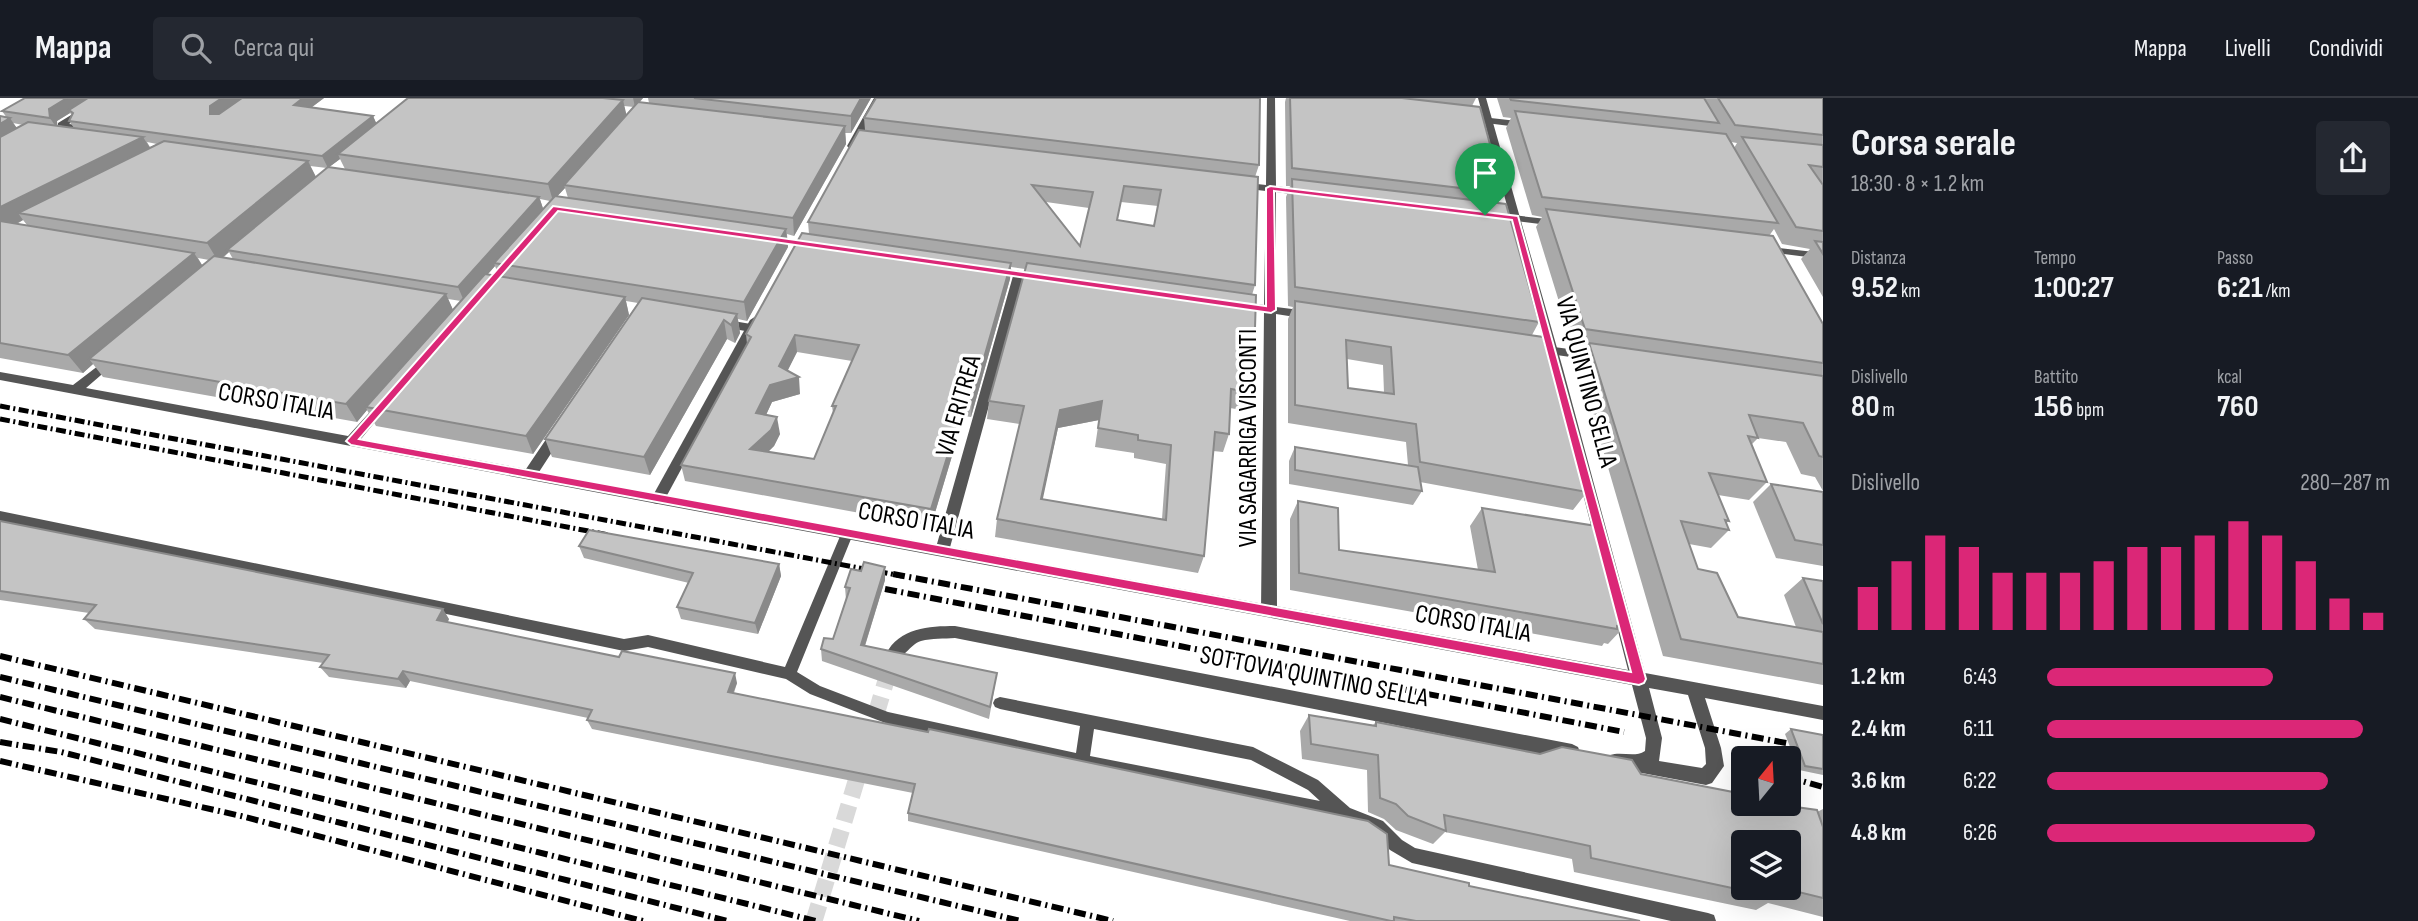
<!DOCTYPE html>
<html lang="it">
<meta charset="utf-8">
<style>
body{margin:0;font-family:"Sofia Sans Condensed",sans-serif;background:#242831;color:#f1f3f6;height:100vh;display:flex;flex-direction:column;font-size:26px;white-space:nowrap}
*{box-sizing:border-box;margin:0}
p{font-size:23px;color:#9ea1a6}
.icon{flex:none;width:38px;height:38px;fill:none;stroke:currentColor;stroke-width:2;stroke-linecap:round;stroke-linejoin:round}
.map{position:relative;flex:1;overflow:hidden}
.drawer{display:flex;flex-direction:column;background:#171b24;width:595px}
.drawer>*{flex:none}
.needle{width:46px;rotate:18deg}
.tools{position:absolute;left:1731px;top:648px;display:grid;gap:14px}
.tools a{display:grid;place-items:center;width:70px;height:70px;border-radius:7px;background:#171b24;box-shadow:0 7px 28px #0002;font-size:35px}
.pin{position:absolute;display:grid;place-items:center;width:60px;height:60px;color:#fff;margin:-72px -30px;border-radius:50% 50% 50% 0;rotate:-45deg;box-shadow:0 0 7px #0007}
.pin .icon{rotate:45deg}
.round{display:grid;place-items:center;flex:none;width:74px;height:74px;border-radius:7px;background:#242831}
.summary{display:flex;align-items:center;justify-content:space-between;height:119px;padding:0 28px}
h1{font-size:38px;font-weight:700;line-height:52px}
.figures{display:grid;grid-template-columns:repeat(3,1fr);gap:10px;height:119px;padding:7px 28px}
.figures div{display:grid;align-content:center}
.figures b{font-size:30px;font-weight:700}
.figures small{font-size:19px;font-weight:400}
.figures p{font-size:19px}
.chart{height:196px;padding:14px 28px}
.chart p{display:flex;justify-content:space-between}
.chart svg{width:100%;height:126px;margin-top:7px;stroke:#db2777;stroke-width:6}
ul{padding:0 28px;list-style:none;font-size:23px}
li{display:grid;grid-template-columns:112px 84px 1fr;align-items:center;height:52px}
li i{height:18px;border-radius:9px;background:#db2777}
header{display:flex;align-items:center;gap:42px;box-sizing:border-box;height:98px;padding:0 35px;background:#171b24;border-bottom:2px solid #363941}
header strong{font-size:33px}
nav{display:flex;gap:38px;margin-inline-start:auto;font-size:24px}
.search{width:490px;height:63px;background:#242831;display:flex;align-items:center;gap:18px;box-sizing:border-box;padding:0 24px;border-radius:7px;color:#9ea1a6;font-size:26px}
main{display:flex;flex:1;min-height:0}
.map>svg:first-child{display:block}
</style>
<header>
<strong>Mappa</strong>
<div class="search"><svg class="icon" aria-label="search" viewBox="0 0 24 24"><circle cx="10" cy="10" r="6"/><path d="M15 15l6 6"/></svg>Cerca qui</div>
<nav><a>Mappa</a><a>Livelli</a><a>Condividi</a></nav>
</header>
<main>
<div class="map">
<svg width="1823" height="823" viewBox="0 0 1823 823">
<rect width="100%" height="100%" fill="#fff"/>
<g fill="none" stroke-linecap="round" stroke-linejoin="round">
<g stroke="#d9d9d9" stroke-width="17" stroke-dasharray="17 9" stroke-linecap="butt">
<polyline points="869,640 890,569"/>
<polyline points="814,823 861,667"/>
</g>
<g fill="#555" fill-rule="evenodd">
<polygon points="99,0 108,0 69,26 78,27 78,31 67,38 61,38 61,34 67,30 58,29 58,25"/>
<polygon points="1779,150 1823,155 1823,161 1776,155 1776,151"/>
<path d="M0 413 624 541 648 537 785 569 841 436 843 433H851L853 436 797 574 820 588 888 614 1076 655 1080 628 1000 611 995 609 993 605 995 601 1000 599 1253 649 1318 682 1350 710 1383 723 1402 742 1415 750 1708 815 1714 817 1716 823H1671L1412 765 1390 752 1371 733 1344 722 1082 670 888 626 810 596 786 581 648 549 624 553 0 423ZM1094 631 1251 662 1308 692 1320 703 1090 658Z"/>
</g>
<g fill="#555" fill-rule="evenodd">
<polygon points="874,0 882,0 857,48 849,50 847,48"/>
<polygon points="756,218 762,222 665,401 658,406 653,405 651,401 750,222"/>
</g>
<g fill="#555" fill-rule="evenodd">
<polygon points="1267,0 1275,0 1276,88 1305,92 1310,95 1305,98 1276,94 1276,209 1308,213 1314,217 1308,221 1276,216 1277,513 1274,517 1269,519 1264,517 1261,513 1264,214 1238,211 1232,207 1238,203 1264,207 1266,93 1239,90 1234,87 1239,84 1266,87"/>
<polygon points="1473,18 1526,24 1531,27 1526,30 1470,23 1470,19"/>
<polygon points="1503,116 1556,122 1561,125 1556,128 1499,121 1498,119"/>
<polygon points="992,169 1041,176 1047,179 1041,182 1024,180 949,453 947,457 937,457 935,453 1013,178 988,174 988,170"/>
<polygon points="721,221 751,226 757,230 751,234 717,228 715,225"/>
<polygon points="1539,247 1599,255 1605,259 1599,263 1535,254 1533,251 1535,248"/>
<polygon points="111,258 117,262 115,265 86,290 348,338 379,304 383,303 389,307 361,341 526,371 553,331 558,329 565,334 539,374 658,396 665,401 658,406 0,282 0,274 73,287"/>
</g>
<g fill="#555" fill-rule="evenodd">
<path d="M1478 0H1486L1563 271 1645 575 1823 608V622L1705 600 1721 650 1724 668 1712 685 1706 687 1610 669 1607 663 1610 657C1622 653 1634 660 1645 653L1646 640 1632 587 658 406 651 401 658 396 1628 572 1551 271ZM1649 590 1688 597 1705 650 1706 666 1702 670 1659 663 1662 640Z"/>
<path d="M955 528 1572 646 1578 649 1580 654 1578 659 1572 662 955 540C944 541 932 540 921 543 908 547 902 566 888 561L886 556C899 530 929 528 955 528Z"/>
</g>
<g stroke="#000" stroke-width="5" stroke-dasharray="10 3.5 2 3.5" stroke-linecap="butt">
<polyline points="0,308 902,478"/>
<polyline points="0,321 609,437"/>
</g>
<g stroke="#000" stroke-width="6" stroke-dasharray="12 4.5 2 4.5" stroke-linecap="butt">
<polyline points="893,476 1823,652"/>
<polyline points="885,491 1624,634"/>
<polyline points="0,558 1113,823"/>
<polyline points="0,579 1021,823"/>
<polyline points="0,599 919,823"/>
<polyline points="0,621 816,823"/>
<polyline points="0,644 61,654 728,823"/>
<polyline points="0,663 241,718 643,823"/>
<polyline points="1788,679 1823,689"/>
</g>
</g>
<g fill="#a9a9a9" fill-rule="evenodd">
<path d="M25 0H324L312 9 373 18 376 25 408 0H643L640 4 649 5 648 0H871L851 35H845L846 46 794 138 787 136 788 149 747 223 738 221 740 235 735 245 727 241 650 377 552 359 545 341 638 205 626 203 629 217 533 356 376 328 367 312 357 324 103 279 93 266 83 275 0 260V18L7 20 2 13ZM624 8 634 9 626 17ZM70 15 72 17 69 23 74 30 57 27V23ZM13 25 23 27 17 30ZM147 44 157 46 150 49ZM340 61 345 71 329 69ZM310 68 327 70 316 79ZM565 90 568 100 557 98ZM540 101 550 103 543 111ZM23 122 27 127 17 126ZM229 154 233 161 223 160ZM198 160 209 162 202 167ZM495 168 499 178 488 176ZM448 201 461 203 453 212Z"/>
<path d="M1286 0H1476L1472 8 1503 95 1498 105 1539 224 1532 237 1587 394 1573 412 1420 384 1422 393 1413 407 1289 386V363L1295 349 1408 367 1406 344 1288 325V221L1293 209 1288 208 1286 99 1290 88H1286L1285 4ZM1347 261 1383 267 1384 295 1348 290Z"/>
<path d="M1497 0H1823V199L1801 161 1810 151 1782 146 1774 131 1769 138 1823 226V393L1815 379 1801 376 1786 344 1758 340 1751 347 1767 384 1749 402 1718 397 1729 423 1726 425 1729 432 1711 450 1689 446 1698 471 1738 519 1796 529 1784 497 1803 480 1823 483V587L1663 558 1577 263 1585 251 1573 249 1536 129 1542 119 1532 117 1506 30 1511 20 1503 19ZM1731 44 1737 45 1734 50Z"/>
<path d="M864 20 1259 67 1255 79V187L1252 197 1253 295 1247 313 1230 310 1229 336 1223 354 1213 353 1204 458 1198 475 995 439 997 421 1020 326 987 321 989 303 1025 171 1011 169 1010 181 971 319 964 318 931 428 685 383 681 367 747 246 746 236 809 136 808 124 865 32ZM1046 104 1089 110 1080 148ZM1121 104 1158 108 1154 128 1117 123ZM797 254 852 263 832 308 833 315 814 361 768 354 774 348 780 336 766 317 772 304 800 296 787 273ZM1099 322 1095 349 1134 355V360L1166 366 1162 421 1042 401 1058 330Z"/>
<polygon points="1771,386 1823,394 1823,468 1776,460 1753,404"/>
<polygon points="1298,403 1339,452 1478,472 1470,428 1482,410 1624,529 1608,546 1604,545 1602,548 1290,492 1290,421"/>
<polygon points="0,423 449,521 448,524 737,585 734,595 1469,788 1640,823 1350,823 908,723 908,715 913,695 592,631 587,622 588,620 410,583 406,590 329,579 320,569 323,565 95,531 84,521 89,515 0,502"/>
<polygon points="579,448 779,466 781,478 758,536 681,521 677,509 689,485 584,460"/>
<polygon points="885,482 865,548 995,587 989,621 822,563 821,551 833,541 846,502 845,489"/>
<path d="M1309 617 1373 627 1376 624 1641 676 1743 705 1817 714 1823 711V819L1768 805 1756 812 1574 774 1572 761 1445 734 1433 746 1396 732 1384 721 1368 714 1367 672 1302 661 1300 633ZM1743 744 1788 789H1743Z"/>
<polygon points="1791,631 1823,637 1823,677 1799,672 1785,636"/>
</g>
<g fill="#898989">
<polygon points="67,0 94,0 69,12 70,15 57,23 58,32 50,20 49,11"/>
<polygon points="222,0 246,0 217,20 210,16 210,8"/>
<polygon points="303,0 324,0 300,18 294,7"/>
<polygon points="633,0 643,0 635,9"/>
<polygon points="861,0 871,0 851,35 851,18"/>
<polygon points="623,2 627,19 564,87 565,90 553,103 548,86"/>
<polygon points="373,18 378,29 338,56 340,61 328,70 322,58"/>
<polygon points="10,20 22,38 0,51 0,26"/>
<polygon points="845,28 846,46 794,138 793,120"/>
<polygon points="143,39 154,56 18,115 23,122 0,134 0,109"/>
<polygon points="308,63 317,81 227,152 229,154 218,163 207,145"/>
<polygon points="539,99 544,113 494,165 495,168 464,203 458,189"/>
<polygon points="786,131 788,149 747,223 744,204"/>
<polygon points="194,155 206,173 89,261 93,266 83,275 68,257"/>
<polygon points="1011,165 1010,181 971,319 972,302"/>
<polygon points="446,196 454,214 366,309 367,312 357,324 346,306"/>
<polygon points="625,199 629,217 533,356 526,338"/>
<polygon points="737,216 740,235 735,245 731,227"/>
<polygon points="724,222 727,241 650,377 644,359"/>
<polygon points="795,237 797,254 782,284 799,279 800,296 772,304 759,332 756,315"/>
<polygon points="965,301 964,318 931,428 931,411"/>
<polygon points="1102,303 1099,322 1058,330 1039,419 1041,401 1060,312"/>
<polygon points="777,319 780,336 774,348 753,368 750,351"/>
<polygon points="779,466 781,478 758,536 755,525"/>
<polygon points="885,469 885,482 861,560 861,547"/>
<polygon points="443,511 449,521 443,532 437,522"/>
<polygon points="403,573 410,583 406,590 398,581"/>
<polygon points="735,575 737,585 730,603 728,594"/>
</g>
<g fill="#c4c4c4" stroke="#898989" stroke-width="2" fill-rule="evenodd">
<polygon points="25,0 67,0 49,11 50,20 2,13"/>
<polygon points="88,0 222,0 210,8 210,16 219,16 242,0 303,0 294,7 373,18 322,58 69,23 73,15 69,12"/>
<polygon points="408,0 603,0 623,2 548,86 338,56"/>
<polygon points="694,0 861,0 851,18"/>
<polygon points="876,0 1260,0 1259,67 864,20"/>
<polygon points="1290,0 1402,0 1480,9 1503,95 1292,70"/>
<polygon points="1510,0 1704,0 1719,25 1511,2"/>
<polygon points="1718,0 1823,0 1823,37 1735,27"/>
<polygon points="638,4 845,28 793,120 564,87"/>
<polygon points="1515,13 1726,36 1778,125 1542,99"/>
<polygon points="0,18 10,20 0,26"/>
<polygon points="28,24 143,39 0,109 0,39"/>
<path d="M859 32 1258 79 1255 187 808 124ZM1032 87 1093 94 1080 148ZM1124 88 1161 92 1154 128 1117 122Z"/>
<polygon points="1742,39 1823,47 1823,69 1809,67 1823,87 1823,133 1796,129"/>
<polygon points="164,43 308,63 207,145 18,115"/>
<polygon points="328,69 539,99 458,189 227,152"/>
<polygon points="1292,81 1506,106 1539,224 1295,189"/>
<polygon points="555,98 786,131 744,204 494,165"/>
<polygon points="1546,111 1773,138 1823,226 1823,265 1585,231"/>
<polygon points="0,123 194,155 68,257 0,245"/>
<path d="M802 135 1011 165 972 302 965 301 931 411 681 367 751 239 746 236ZM795 237 859 247 832 308H836L814 361 750 351 771 332 777 319 756 315 770 287 799 279 779 268Z"/>
<polygon points="1815,143 1823,144 1823,156"/>
<polygon points="214,158 446,196 346,306 89,261"/>
<path d="M1027 165 1256 197 1253 295 1231 291 1229 336 1215 334 1204 458 997 421 1024 308 989 303ZM1102 303 1098 330 1138 337V342L1171 347 1166 422 1041 401 1060 312Z"/>
<polygon points="485,176 625,199 526,338 366,309"/>
<polygon points="642,200 737,216 731,227 724,222 644,359 545,341"/>
<path d="M1295 203 1543 239 1587 394 1420 364 1416 326 1295 307ZM1346 242 1391 249 1394 296 1348 290Z"/>
<polygon points="1589,245 1823,278 1823,359 1819,358 1803,325 1749,317 1758,340 1748,338 1767,384 1709,375 1729,423 1725,422 1729,432 1681,423 1698,471 1717,475 1738,519 1823,534 1823,566 1681,541"/>
<polygon points="1295,349 1418,369 1422,393 1295,372"/>
<polygon points="1771,386 1823,394 1823,447 1795,442"/>
<polygon points="1298,403 1338,410 1339,452 1495,474 1482,410 1596,428 1624,529 1617,528 1617,531 1299,475"/>
<polygon points="0,423 443,511 437,522 619,559 622,553 735,575 728,594 928,634 929,631 1368,723 1387,736 1389,767 1469,785 1469,788 1640,823 1416,823 1394,819 1394,823 1391,823 908,715 915,686 587,622 592,612 403,573 398,581 320,569 329,557 84,521 96,507 0,493"/>
<polygon points="589,432 779,466 755,525 677,509 693,475 579,448"/>
<polygon points="864,464 885,469 861,547 997,575 990,609 821,551 824,540 833,541 850,490 845,489 851,471 861,473"/>
<polygon points="1803,480 1823,483 1823,526"/>
<polygon points="1309,617 1376,628 1376,624 1540,656 1562,649 1632,662 1641,676 1738,695 1743,699 1743,705 1767,705 1817,712 1823,729 1823,800 1778,789 1788,789 1788,744 1743,744 1743,789 1775,789 1779,800 1591,760 1590,748 1444,717 1446,733 1408,718 1396,706 1380,700 1378,657 1311,646"/>
<polygon points="1791,631 1823,637 1823,671 1805,668"/>
</g>
<path fill="#db2777" stroke="#fff" stroke-width="2" fill-rule="evenodd" d="M1270 88 1518 118 1646 581 1644 585 1639 587 351 347 346 343 553 108 1266 208V90ZM1274 93 1512 122 1631 574 359 341 558 113 1271 215 1276 212Z"/>
<g text-anchor="middle" dominant-baseline="central" stroke-width="7" stroke-linejoin="round" paint-order="stroke">
<g font-size="26" fill="#000" stroke="#fff">
<text transform="translate(1586 284) rotate(75)">VIA QUINTINO SELLA</text>
<text transform="translate(276 304) rotate(10)">CORSO ITALIA</text>
<text transform="translate(959 308) rotate(-74)">VIA ERITREA</text>
<text transform="translate(1248 340) rotate(-90)">VIA SAGARRIGA VISCONTI</text>
<text transform="translate(916 423) rotate(10)">CORSO ITALIA</text>
<text transform="translate(1473 526) rotate(10)">CORSO ITALIA</text>
<text transform="translate(1314 579) rotate(11)">SOTTOVIA QUINTINO SELLA</text>
</g>
</g>
</svg>
<div class="tools">
<a><svg class="needle" viewBox="-14 -14 28 28"><path d="M0-13l5 13h-10z" fill="#e53935"/><path d="M0 13l5-13h-10z" fill="#9ea1a6"/></svg></a>
<a><svg class="icon" aria-label="layers" viewBox="0 0 24 24"><path d="M12 4l9 5-9 5-9-5zM3 14l9 5 9-5"/></svg></a>
</div>
<div class="pin" style="left:1485px;top:117px;background:#1e9e55"><svg class="icon" aria-label="arrive" viewBox="0 0 24 24"><path d="M6 21V4h12l-3 4 3 4H6"/></svg></div>
</div>
<section class="drawer">
<div class="summary"><div><h1>Corsa serale</h1><p>18:30 · 8 × 1.2 km</p></div><a class="round"><svg class="icon" aria-label="share" viewBox="0 0 24 24"><path d="M12 15V3M7 8l5-5 5 5M5 13v7h14v-7"/></svg></a></div>
<div class="figures">
<div><p>Distanza</p><b>9.52<small> km</small></b></div>
<div><p>Tempo</p><b>1:00:27</b></div>
<div><p>Passo</p><b>6:21<small> /km</small></b></div>
</div>
<div class="figures">
<div><p>Dislivello</p><b>80<small> m</small></b></div>
<div><p>Battito</p><b>156<small> bpm</small></b></div>
<div><p>kcal</p><b>760</b></div>
</div>
<div class="chart"><p><span>Dislivello</span>280–287 m</p>
<svg viewBox="0 0 160 44" preserveAspectRatio="none"><path d="M5 44V29M15 44V20M25 44V11M35 44V15M45 44V24M55 44V24M65 44V24M75 44V20M85 44V15M95 44V15M105 44V11M115 44V6M125 44V11M135 44V20M145 44V33M155 44V38"/></svg>
</div>
<ul>
<li><b>1.2 km</b>6:43<i style="width:66%"></i></li>
<li><b>2.4 km</b>6:11<i style="width:92%"></i></li>
<li><b>3.6 km</b>6:22<i style="width:82%"></i></li>
<li><b>4.8 km</b>6:26<i style="width:78%"></i></li>
</ul>
</section>
</main>
